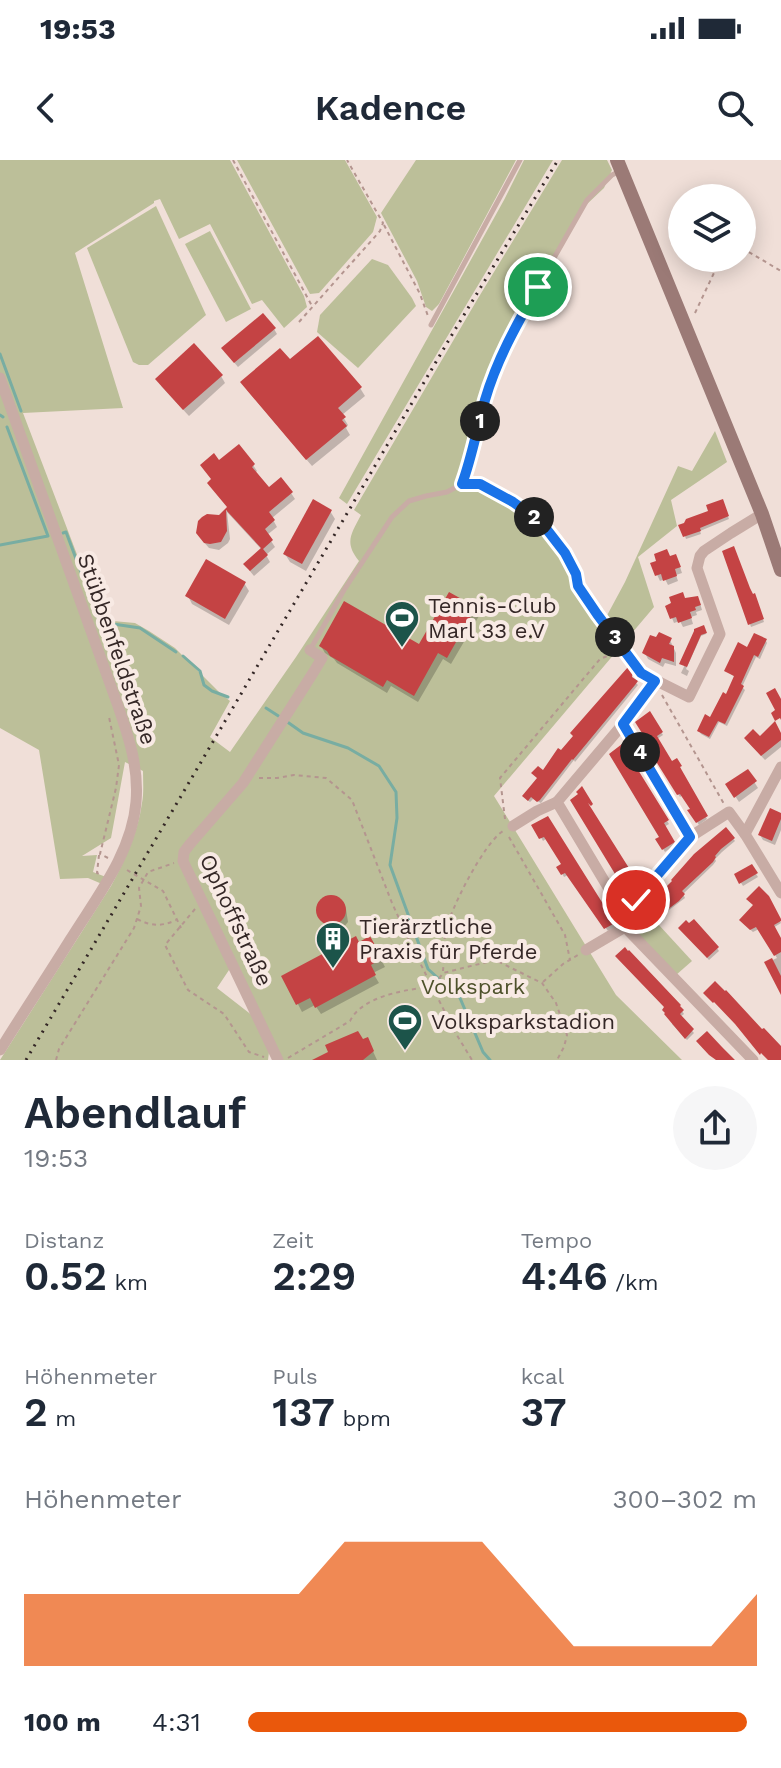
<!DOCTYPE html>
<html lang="de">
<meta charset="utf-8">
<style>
body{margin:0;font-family:"Work Sans",sans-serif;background:#f6f6f7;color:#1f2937;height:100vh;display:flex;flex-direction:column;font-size:30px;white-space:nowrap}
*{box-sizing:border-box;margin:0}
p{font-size:26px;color:#747a83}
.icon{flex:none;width:44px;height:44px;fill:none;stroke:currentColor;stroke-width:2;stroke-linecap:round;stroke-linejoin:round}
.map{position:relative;height:900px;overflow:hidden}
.sheet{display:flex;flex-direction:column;background:#fff;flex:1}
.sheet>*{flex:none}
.buttons{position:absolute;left:668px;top:24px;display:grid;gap:16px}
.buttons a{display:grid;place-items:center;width:88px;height:88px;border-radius:50%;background:#fff;box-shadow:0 4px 20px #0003;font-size:40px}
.pin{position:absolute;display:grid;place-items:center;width:68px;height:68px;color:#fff;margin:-34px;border:4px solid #fff;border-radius:50%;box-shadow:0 2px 8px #0007}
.km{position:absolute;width:40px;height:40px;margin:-20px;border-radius:50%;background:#222;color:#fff;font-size:22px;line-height:40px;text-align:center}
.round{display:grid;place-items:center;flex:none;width:84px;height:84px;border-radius:42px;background:#f6f6f7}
.headline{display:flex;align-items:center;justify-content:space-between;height:136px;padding:0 24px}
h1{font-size:44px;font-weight:600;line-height:60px}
.metrics{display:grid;grid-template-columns:repeat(3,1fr);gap:12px;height:136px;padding:8px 24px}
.metrics div{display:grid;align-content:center}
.metrics b{font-size:40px;font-weight:600}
.metrics small{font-size:22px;font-weight:400}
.metrics p{font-size:22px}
.chart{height:224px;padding:16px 24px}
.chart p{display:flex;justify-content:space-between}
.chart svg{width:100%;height:144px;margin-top:8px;fill:#ea580c;opacity:.7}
ul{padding:0 24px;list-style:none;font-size:26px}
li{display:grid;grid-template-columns:128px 96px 1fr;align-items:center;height:60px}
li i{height:20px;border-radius:10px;background:#ea580c}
.status{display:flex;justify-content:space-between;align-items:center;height:56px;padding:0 40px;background:#fff;direction:ltr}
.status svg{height:22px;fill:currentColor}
header{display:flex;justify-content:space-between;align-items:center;height:104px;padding:0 24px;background:#fff;font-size:36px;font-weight:600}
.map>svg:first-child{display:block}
</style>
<div class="status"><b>19:53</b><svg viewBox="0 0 49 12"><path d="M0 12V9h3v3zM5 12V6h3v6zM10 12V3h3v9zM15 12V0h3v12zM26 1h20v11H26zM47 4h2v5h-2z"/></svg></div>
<header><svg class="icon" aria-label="back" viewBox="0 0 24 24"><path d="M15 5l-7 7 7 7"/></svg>Kadence<svg class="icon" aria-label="search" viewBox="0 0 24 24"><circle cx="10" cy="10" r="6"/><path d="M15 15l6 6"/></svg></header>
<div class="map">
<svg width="781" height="900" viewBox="0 0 781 900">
<rect width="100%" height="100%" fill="#f0dfd8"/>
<g fill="#bcbf99">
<path d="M0 0H230L304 136 307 147 284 168 262 140 252 144 210 64 179 79 160 39 154 41V43L75 93 123 248 23 253 102 460 135 463 149 471 175 488 220 533 230 541 210 577 230 592 296 497 359 401C344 383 351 374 361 355L354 350 477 140 562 0H607L612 10 604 28 586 45 508 183 482 236 464 308 461 315 515 337 546 362 570 390 573 424 604 461 625 422 678 306 692 311 715 271 727 302 671 340 677 366 638 397 654 447 494 636 616 835 682 900H283L231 807 217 828 253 856 269 892 268 900H0L111 726C125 700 138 672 142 643 144 633 143 622 143 611L125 602 111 678 82 696 97 695 93 712 106 717 102 724 88 718 60 719 39 590 0 568Z"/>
<polygon points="237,0 345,0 377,57 373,72 319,133 310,134"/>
<polygon points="416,0 516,0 439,144 432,151 426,147 417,121 381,53"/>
<polygon points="524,0 553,0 347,344 339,338 504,40"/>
<polygon points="156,46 206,155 148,205 139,205 133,202 87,88"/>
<polygon points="210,71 251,149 226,162 185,84"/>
<polygon points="372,99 388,105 412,138 416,146 358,208 317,172 320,155"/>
<polygon points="647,752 692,801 676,815 631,769"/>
</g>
<g fill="#0003">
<polygon points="274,169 277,174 238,207 227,194"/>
<polygon points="290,202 360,228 365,236 342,255 348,265 346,268 350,275 312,306 247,230"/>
<polygon points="221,216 225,223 189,256 162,227 157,219"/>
<polygon points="219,303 253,305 257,311 255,313 269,330 291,333 295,339 272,358 277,367 267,375 275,387 266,395 270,402 254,416 249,410 262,390 227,352 230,379 228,383 219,390 209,388 202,380 229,348"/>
<polygon points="723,344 729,359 700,371 701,374 686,379 685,376"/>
<polygon points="330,351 335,359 306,411 290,402 285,394"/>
<polygon points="670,398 678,401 682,413 676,415 678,421 668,425 665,419 660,421 652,404"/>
<polygon points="244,423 249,431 229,465 192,444 188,436"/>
<polygon points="750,433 755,438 764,462 751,467 750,464"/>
<polygon points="685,441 700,443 702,450 696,452 697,455 691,457 693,464 683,467 680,461 674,463 672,458"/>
<polygon points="474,449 479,456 451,504 443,499 418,542 391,526 387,533 337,503 334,499 325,493 321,486 419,486"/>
<polygon points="703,467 706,474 701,476 686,509 689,511 687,516 681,513"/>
<polygon points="670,480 676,493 676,506 665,503 663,507 648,499 645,493"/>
<polygon points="766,481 767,483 760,499 756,497 742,527 745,530 727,566 719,562 710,579 701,574 699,571 711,560 727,536 736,518 727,511 748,489"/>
<polygon points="631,512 633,520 638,525 575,602 574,600 541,643 533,639 530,642 526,639 543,612"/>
<polygon points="649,554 663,575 657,579 672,604 677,601 681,609 680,610 707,659 699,665 690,651 692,650 683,635 680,637 652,590"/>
<polygon points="781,576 781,587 765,600 746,579"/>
<polygon points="621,587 669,664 664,667 675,685 665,692 657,680 661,677"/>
<polygon points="748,612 758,628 739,642 728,625"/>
<polygon points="781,655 781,670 775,685 763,680 760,675"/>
<polygon points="547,658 615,767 608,771 568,715 564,717 559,707 563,705 547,678 543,681 534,665"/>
<polygon points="726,669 735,681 722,692 715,699 716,701 713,705 683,734 685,738 661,756 653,748"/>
<polygon points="751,706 758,717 743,726 736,715"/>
<polygon points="330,737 334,737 343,743 346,749 348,762 344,767 334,770 325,766 317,750 321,741"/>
<polygon points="769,741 781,763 773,768 781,782 781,830 766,803 777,798 759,769 753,772 743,763"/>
<polygon points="683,771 717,788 719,791 709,800"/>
<polygon points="370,778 385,807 373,813 379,823 321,854 315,845 302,852 284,817"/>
<polygon points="681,849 684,854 680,857 694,873 687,880 672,864"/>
<polygon points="362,881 371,887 377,900 317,900"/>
</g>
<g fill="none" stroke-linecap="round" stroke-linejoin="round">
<g stroke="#78ada2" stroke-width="3">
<polyline points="0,194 21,251"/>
<polyline points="0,255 3,257"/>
<polyline points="63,373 66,372 81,412"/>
<polyline points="0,385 48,376 7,267"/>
<polyline points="85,423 100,462 140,468 176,492"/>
<polyline points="183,496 200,511 204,525 212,531 228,537"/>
<polyline points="266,548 280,557"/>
<polyline points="286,561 303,573 348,588 379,606 396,632 397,658 390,705 428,809 460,838 483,892 490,900"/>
</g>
</g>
<g fill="#c44344">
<polygon points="263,153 276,168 234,203 221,188"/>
<polygon points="318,176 362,227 338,248 346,257 342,260 347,266 306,300 240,222 280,188 290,199"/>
<polygon points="194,183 223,215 183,250 155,219"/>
<polygon points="239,284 255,304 252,307 269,327 281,317 293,332 269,352 275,360 265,369 273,380 263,389 268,395 250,411 243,404 261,388 226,350 227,371 221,382 210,384 204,383 196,373 198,361 202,357 207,354 219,355 227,347 207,323 211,319 200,305 214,293 219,300"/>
<polygon points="313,339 332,350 302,404 283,394"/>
<polygon points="723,339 729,356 700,368 701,371 683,377 678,365 684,363 686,359 708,351 706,345"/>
<polygon points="734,386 750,428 753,434 755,433 764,459 748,465 722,391"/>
<polygon points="667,389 670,396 676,394 681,407 675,409 677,416 663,421 661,414 655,416 650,403 656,401 654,394"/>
<polygon points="206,399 246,422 225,459 185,436"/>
<polygon points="449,432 476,447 447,498 438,493 414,536 387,520 383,527 330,496 327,491 319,486 344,441 419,484"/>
<polygon points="683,432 685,438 698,436 701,445 695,447 696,450 690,452 692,458 678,463 676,457 670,459 665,446 671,443 669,437"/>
<polygon points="704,465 707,473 701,475 687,507 679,504 694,471 694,469"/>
<polygon points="659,472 672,478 669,484 674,486 674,502 662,498 660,503 642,493 650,475 656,477"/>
<polygon points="754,473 767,479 758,497 754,495 741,524 744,526 725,564 718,561 709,577 697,571 705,554 710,557 723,532 726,534 734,516 724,511 738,482 747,487"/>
<polygon points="628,507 633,511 632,517 638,521 635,525 573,600 572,599 540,640 537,642 531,637 528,641 522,636 537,618 531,613 538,606 543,610 558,588 561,590 573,576 570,573"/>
<polygon points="775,528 781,539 781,560 780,558 775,561 771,553 775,550 766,533"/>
<polygon points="650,551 663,572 657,576 672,601 677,598 682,606 680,607 708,656 696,663 687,650 690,649 680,634 677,635 647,587 650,586 635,562"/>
<polygon points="775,561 781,573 781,580 761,596 744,578 753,569 760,576"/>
<polygon points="622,584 669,660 664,663 675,682 662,690 655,679 659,677 609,594"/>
<polygon points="748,609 757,621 734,638 725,624"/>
<polygon points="582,626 593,644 591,646 588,643 639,724 626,732 570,640 578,634 576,632"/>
<polygon points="770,648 781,653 781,659 772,681 758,675"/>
<polygon points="548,656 615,763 604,769 565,713 561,715 556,707 561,704 544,677 539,679 531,665"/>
<polygon points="726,667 735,678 721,689 715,696 716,697 713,702 682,731 685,734 679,741 663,753 662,751 659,754 649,745 652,741 672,721 671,720 694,694"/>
<polygon points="752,704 758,713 739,724 734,714"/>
<polygon points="759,726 769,736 781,759 781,761 774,765 781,778 781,792 774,796 756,767 750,770 739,760 753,745 746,739"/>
<circle cx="331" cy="750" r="15"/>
<polygon points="694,759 719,787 707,798 678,768 686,760 689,763"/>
<polygon points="356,776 359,782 370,776 382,798 371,805 376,815 315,848 310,838 296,845 281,816"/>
<polygon points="625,787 628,791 629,790 681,845 680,846 684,850 680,854 694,869 685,879 664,854 665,853 662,850 664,847 615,796"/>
<polygon points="772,798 781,816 781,835 764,802"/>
<polygon points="715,821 725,831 726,830 762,869 764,868 781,886 781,900 768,900 761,893 760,895 735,864 714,842 713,843 703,833"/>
<polygon points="358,871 363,879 368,877 374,891 363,900 312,900 328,892 325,885"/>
<polygon points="707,871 722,887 735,900 716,900 709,895 696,881"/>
</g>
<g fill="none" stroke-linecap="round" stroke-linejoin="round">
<g stroke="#b4958f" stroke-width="2" stroke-dasharray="4 4" stroke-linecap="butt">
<polyline points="233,0 312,146"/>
<polyline points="384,65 420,134 428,156"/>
<polyline points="742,88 781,111"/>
<polyline points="695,153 721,98"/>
<polyline points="299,162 380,71 383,63 347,0"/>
<polyline points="472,324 480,324 513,342 541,362 565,393 576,414 580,430 636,505"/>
<polyline points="662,535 724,644"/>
<polyline points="259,618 277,618 294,615 326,618 352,640 392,743 413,789 455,872 472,900"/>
<polyline points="505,659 500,618 600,499 617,492 622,487"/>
<polyline points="509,677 565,775 570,800"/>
<polyline points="99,695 97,713 100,714"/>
<polyline points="108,698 100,694 116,628 119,605 109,557"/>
<polyline points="127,710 163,731 181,768"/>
<polyline points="195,749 165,785 188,830 224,854 249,892 264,897"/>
<path d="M137 759C151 766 161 767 176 760"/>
<path d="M443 811C444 799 444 786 445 774 449 751 484 683 503 671"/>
<polyline points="543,822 563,804 578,795"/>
<path d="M288 898 350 861C362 836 407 829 433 827L443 813 495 800 542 823 556 843 567 875 564 887 557 900"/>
<polyline points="56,900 59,889 134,768 141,746 139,728 148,712 174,703"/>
</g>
<g stroke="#c8aca5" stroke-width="5">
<polyline points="431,165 520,0"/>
<polyline points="310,490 344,430 392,357 409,341 426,336 447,332 462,324 467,309 486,238 505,184 587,40 612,15 620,11"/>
</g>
<g stroke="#c8aca5" stroke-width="11">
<path d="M0 218 118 546C129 578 139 608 136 642 132 693 96 738 70 780 47 817 23 853 0 890"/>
<polyline points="641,513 689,537 720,474 697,408 700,396 704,391 731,373 762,354"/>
<polyline points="655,521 623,564 557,642 621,749 625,767 753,900"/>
<polyline points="513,666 537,651 557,642"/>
<polyline points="745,674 781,607"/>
<polyline points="690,677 729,652 745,674 781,733"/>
<polyline points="621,749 636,740 690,677 623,564"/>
<polyline points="586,790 625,767"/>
<polyline points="278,900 183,701 184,692 190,684 243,623 313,513 322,498 310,490"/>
</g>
<polyline stroke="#9b7a76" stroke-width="14" points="617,0 762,354 781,410"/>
<polyline stroke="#342726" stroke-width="3" stroke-dasharray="2 6" stroke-linecap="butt" points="26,900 453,173 558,0"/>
</g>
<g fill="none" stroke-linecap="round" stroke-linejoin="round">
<defs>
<path id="route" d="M538 127C517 164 497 199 485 240 477 268 472 297 462 324H480L513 342 541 362 565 393 576 414 578 426 597 454 641 513 655 521 623 564 690 677 636 740"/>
</defs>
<use href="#route" stroke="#fff" stroke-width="16"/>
<use href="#route" stroke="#1a73e8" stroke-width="10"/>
</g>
<defs>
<symbol id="stadium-pin" viewBox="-11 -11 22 30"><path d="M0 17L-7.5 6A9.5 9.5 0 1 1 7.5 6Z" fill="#1c544a" stroke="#f8eae4"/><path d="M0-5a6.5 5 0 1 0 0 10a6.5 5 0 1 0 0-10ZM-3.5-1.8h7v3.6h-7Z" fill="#fff"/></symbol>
<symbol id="building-pin" viewBox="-11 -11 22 30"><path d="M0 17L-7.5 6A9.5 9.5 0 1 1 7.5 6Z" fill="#1c544a" stroke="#f8eae4"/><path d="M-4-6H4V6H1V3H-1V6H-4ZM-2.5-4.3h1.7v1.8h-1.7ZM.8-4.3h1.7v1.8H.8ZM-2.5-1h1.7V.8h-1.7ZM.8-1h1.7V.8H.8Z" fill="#fff"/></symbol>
</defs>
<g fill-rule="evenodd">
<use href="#stadium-pin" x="382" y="438" width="40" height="54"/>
<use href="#building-pin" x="313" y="759" width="40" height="54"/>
<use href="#stadium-pin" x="385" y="841" width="40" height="54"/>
</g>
<g text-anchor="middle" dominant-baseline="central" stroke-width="8" stroke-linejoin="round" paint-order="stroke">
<g font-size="22" fill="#342726" stroke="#f8eae4" text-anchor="start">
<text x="428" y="445">Tennis-Club<tspan x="428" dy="25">Marl 33 e.V</tspan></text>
<text x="359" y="766">Tierärztliche<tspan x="359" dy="25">Praxis für Pferde</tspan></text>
<text x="431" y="861">Volksparkstadion</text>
</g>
<g font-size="22" fill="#342726" stroke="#f8eae4">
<text transform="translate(117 489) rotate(71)">Stübbenfeldstraße</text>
<text transform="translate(236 760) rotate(65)">Ophoffstraße</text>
</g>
<g font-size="22" fill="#4d512a" stroke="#f8eae4">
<text x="473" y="826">Volkspark</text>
</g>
</g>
</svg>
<div class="buttons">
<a><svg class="icon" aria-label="layers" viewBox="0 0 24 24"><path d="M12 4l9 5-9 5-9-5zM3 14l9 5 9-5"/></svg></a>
</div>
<div class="pin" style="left:538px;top:127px;background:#1e9e55"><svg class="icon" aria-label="arrive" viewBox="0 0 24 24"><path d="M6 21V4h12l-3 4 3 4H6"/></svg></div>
<div class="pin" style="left:636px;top:740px;background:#d93025"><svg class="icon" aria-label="check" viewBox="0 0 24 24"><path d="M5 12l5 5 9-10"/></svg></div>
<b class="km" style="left:480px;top:261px">1</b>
<b class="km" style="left:534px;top:357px">2</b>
<b class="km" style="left:615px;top:477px">3</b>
<b class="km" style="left:640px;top:592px">4</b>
</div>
<section class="sheet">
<div class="headline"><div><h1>Abendlauf</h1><p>19:53</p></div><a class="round"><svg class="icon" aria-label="share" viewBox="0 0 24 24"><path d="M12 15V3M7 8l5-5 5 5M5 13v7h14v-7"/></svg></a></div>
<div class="metrics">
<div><p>Distanz</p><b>0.52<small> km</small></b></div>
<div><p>Zeit</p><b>2:29</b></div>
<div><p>Tempo</p><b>4:46<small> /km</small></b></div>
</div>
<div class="metrics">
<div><p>Höhenmeter</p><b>2<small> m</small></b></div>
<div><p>Puls</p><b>137<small> bpm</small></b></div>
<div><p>kcal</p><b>37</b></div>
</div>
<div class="chart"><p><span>Höhenmeter</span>300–302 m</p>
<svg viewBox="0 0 160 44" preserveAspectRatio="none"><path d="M0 44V22L10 22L20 22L30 22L40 22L50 22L60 22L70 6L80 6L90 6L100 6L110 22L120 38L130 38L140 38L150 38L160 22V44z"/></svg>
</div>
<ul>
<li><b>100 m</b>4:31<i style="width:98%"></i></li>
</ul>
</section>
